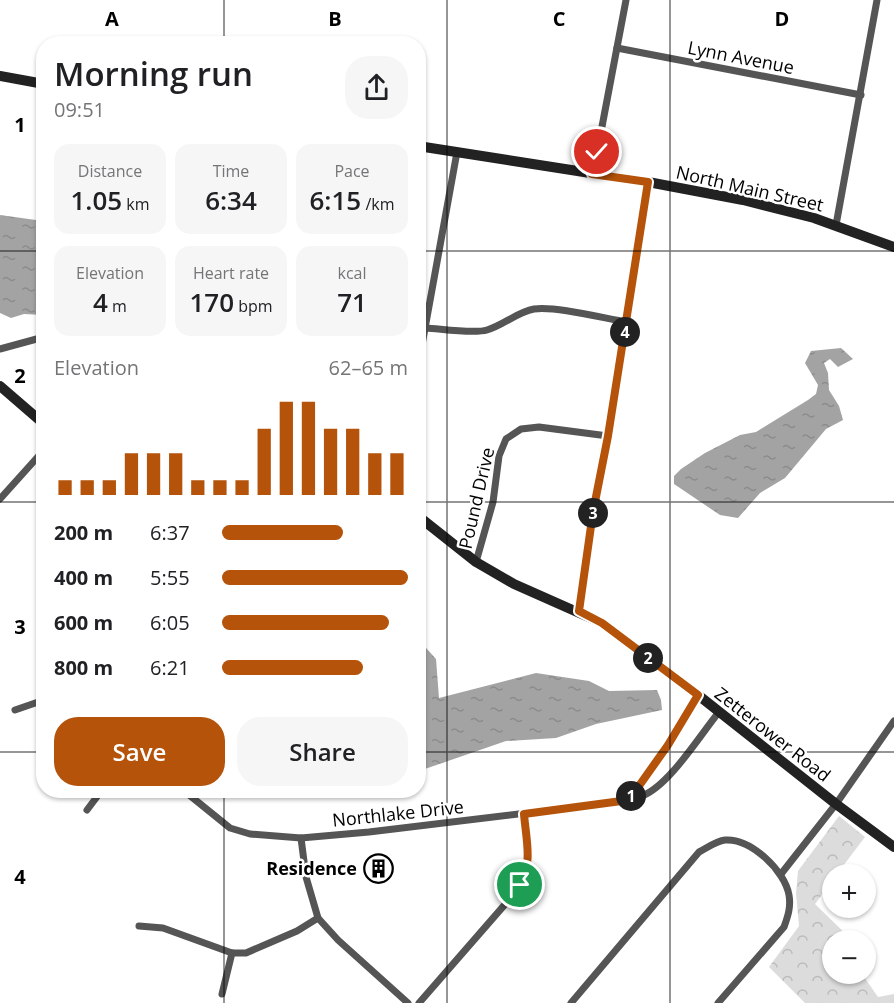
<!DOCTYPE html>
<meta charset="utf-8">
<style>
body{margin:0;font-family:"Open Sans",sans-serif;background:#f6f6f6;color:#202124;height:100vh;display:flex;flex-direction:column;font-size:22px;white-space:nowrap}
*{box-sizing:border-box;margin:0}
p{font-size:20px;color:#757577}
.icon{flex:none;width:33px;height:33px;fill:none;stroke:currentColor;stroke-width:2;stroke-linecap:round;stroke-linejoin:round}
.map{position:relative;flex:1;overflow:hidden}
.drawer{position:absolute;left:36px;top:36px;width:390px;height:762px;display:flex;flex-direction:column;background:#fff;border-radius:24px;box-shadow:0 2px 4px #0004}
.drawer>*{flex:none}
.buttons{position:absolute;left:822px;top:864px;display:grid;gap:12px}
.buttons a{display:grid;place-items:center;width:54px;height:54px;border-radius:50%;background:#fff;box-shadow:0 2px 4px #0004;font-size:30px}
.pin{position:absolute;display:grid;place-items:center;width:51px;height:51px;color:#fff;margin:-26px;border:3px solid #fff;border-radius:50%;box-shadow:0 2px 6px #0007}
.km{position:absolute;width:30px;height:30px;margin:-15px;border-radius:50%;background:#222;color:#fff;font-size:16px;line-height:30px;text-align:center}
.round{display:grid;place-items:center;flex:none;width:63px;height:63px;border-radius:24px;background:#f6f6f6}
.head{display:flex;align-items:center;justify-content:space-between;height:102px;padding:0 18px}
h1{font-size:33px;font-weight:600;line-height:45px}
.stats{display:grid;grid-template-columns:repeat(3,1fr);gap:9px;height:102px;padding:6px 18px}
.stats div{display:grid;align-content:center;border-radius:15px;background:#f6f6f6;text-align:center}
.stats b{font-size:26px;font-weight:600}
.stats small{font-size:16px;font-weight:400}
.stats p{font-size:16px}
.chart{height:168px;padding:12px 18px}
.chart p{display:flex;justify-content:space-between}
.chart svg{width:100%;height:108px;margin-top:6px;stroke:#b45309;stroke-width:6}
.button{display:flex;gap:12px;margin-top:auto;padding:12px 18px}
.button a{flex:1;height:69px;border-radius:24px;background:#b45309;color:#fff;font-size:24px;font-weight:600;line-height:69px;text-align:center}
.button a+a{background:#f6f6f6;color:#202124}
ul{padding:0 18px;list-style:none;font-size:20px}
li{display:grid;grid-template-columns:96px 72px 1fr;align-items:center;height:45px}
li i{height:15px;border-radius:8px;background:#b45309}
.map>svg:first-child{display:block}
</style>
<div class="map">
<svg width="894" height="1003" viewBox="0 0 894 1003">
<defs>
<pattern id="forest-crowns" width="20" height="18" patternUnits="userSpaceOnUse" patternTransform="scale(1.5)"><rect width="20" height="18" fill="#dcdcdc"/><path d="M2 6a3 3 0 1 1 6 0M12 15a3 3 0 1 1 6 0" fill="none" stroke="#bbb"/></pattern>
<pattern id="water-ripples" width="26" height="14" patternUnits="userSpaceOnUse" patternTransform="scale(1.5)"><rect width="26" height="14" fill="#a3a3a3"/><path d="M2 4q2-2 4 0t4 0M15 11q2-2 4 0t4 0" fill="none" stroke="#8b8b8b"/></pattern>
</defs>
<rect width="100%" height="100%" fill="#fff"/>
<polygon fill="url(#forest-crowns)" points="839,816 865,837 837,874 832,874 832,881 815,904 852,940 832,940 832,974 862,974 878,997 894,994 894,1003 805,1003 769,967 799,926 796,893 798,871"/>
<g fill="url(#water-ripples)">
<polygon points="0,215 43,221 43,315 24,314 11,318 0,313"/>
<polygon points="841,348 853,359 838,367 830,359 824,363 828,373 829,390 839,406 843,420 826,429 785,478 760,493 738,518 720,515 674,484 674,476 681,469 705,453 740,435 756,432 808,400 816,394 818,385 805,363 811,351"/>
<polygon points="418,639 436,659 439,698 536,673 589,681 609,691 657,690 661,700 662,710 596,724 556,738 506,741 419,771"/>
</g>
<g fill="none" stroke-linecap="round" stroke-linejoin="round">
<g stroke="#555" stroke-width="7">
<polyline points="617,48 861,95"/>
<polyline points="593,174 626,0"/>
<polyline points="836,225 877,0"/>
<path d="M426 328C442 329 474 334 487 330 504 325 517 312 534 309 556 306 603 318 627 322"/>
<polyline points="0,349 44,337"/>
<polyline points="418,367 457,152"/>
<polyline points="0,499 44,450"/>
<polyline points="476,562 493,502 499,456 506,439 521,429 539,427 608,436"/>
<polyline points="579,611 593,512 608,436 648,182"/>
<polyline points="15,710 44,700"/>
<path d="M183 790 230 828 250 834 301 838 369 832 618 802C626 800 634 799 642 796 669 786 700 735 719 712"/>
<polyline points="629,800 668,745 698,695"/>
<polyline points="87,810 102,790"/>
<polyline points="301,838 306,877 318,918 338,940 408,1003"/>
<polyline points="781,874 836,804 894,721"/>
<polyline points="139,926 163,928 232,953 246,953 297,931 318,918"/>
<polyline points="222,994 232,953"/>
<path d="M419 1003 514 894C535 867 527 845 524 814"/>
<path d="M571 1003 699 852C707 848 716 841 725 840 751 838 785 871 789 895 791 907 788 916 784 927L718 1003"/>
</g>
<g stroke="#222" stroke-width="10">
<polyline points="0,76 44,84"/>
<polyline points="418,146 648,182 743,200 814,218 894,247"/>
<polyline points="0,386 44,424"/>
<polyline points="418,516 476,562 514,584 602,623 698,695 836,804 894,847"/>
</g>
</g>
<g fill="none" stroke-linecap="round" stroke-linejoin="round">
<defs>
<path id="route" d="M520 885C533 863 526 839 524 814L629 800 668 745 698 695 602 623 579 611 593 512 608 436 648 182 592 174 597 152"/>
</defs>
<use href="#route" stroke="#fff" stroke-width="12"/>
<use href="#route" stroke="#b45309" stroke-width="8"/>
</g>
<path fill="none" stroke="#000" stroke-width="1.5" stroke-opacity="0.55" d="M224 0V44M447 0V1003M670 0V1003M0 251H44M418 251H894M0 502H44M418 502H894M0 752H44M418 752H894M224 790V1003"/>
<defs>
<symbol id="building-ring" viewBox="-11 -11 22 22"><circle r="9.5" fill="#fff" stroke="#000" stroke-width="1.5"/><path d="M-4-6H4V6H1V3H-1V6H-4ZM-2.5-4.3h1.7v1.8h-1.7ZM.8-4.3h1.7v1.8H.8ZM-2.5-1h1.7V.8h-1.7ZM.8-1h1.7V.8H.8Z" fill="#000"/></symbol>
</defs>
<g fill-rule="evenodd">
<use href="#building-ring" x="362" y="852" width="33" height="33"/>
</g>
<g text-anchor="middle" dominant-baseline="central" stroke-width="5" stroke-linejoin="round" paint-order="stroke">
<g font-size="18" fill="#000" stroke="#fff">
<text transform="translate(741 57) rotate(11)">Lynn Avenue</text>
<text transform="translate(750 188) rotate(13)">North Main Street</text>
<text transform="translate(476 498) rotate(-77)">Pound Drive</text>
<text transform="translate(773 734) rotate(38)">Zetterower Road</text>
<text transform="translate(398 813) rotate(-6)">Northlake Drive</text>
</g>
<g font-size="18" font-weight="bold" fill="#000" stroke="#fff" text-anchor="end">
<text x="357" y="868">Residence</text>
</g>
</g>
<g font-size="20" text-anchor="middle" font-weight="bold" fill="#000" stroke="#fff" stroke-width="5" stroke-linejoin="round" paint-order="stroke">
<text x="112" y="26">A</text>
<text x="335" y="26">B</text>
<text x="559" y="26">C</text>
<text x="782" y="26">D</text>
<text x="20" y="132">1</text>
<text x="20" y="383">2</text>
<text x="20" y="634">3</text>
<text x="20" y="884">4</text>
</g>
</svg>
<div class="buttons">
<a>+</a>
<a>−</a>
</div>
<div class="pin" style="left:520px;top:885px;background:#1e9e55"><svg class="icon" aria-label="arrive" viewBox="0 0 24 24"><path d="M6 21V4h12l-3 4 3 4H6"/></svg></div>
<div class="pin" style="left:597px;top:152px;background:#d93025"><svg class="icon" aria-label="check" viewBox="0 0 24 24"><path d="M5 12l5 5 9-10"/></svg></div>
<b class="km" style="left:631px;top:796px">1</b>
<b class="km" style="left:648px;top:658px">2</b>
<b class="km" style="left:593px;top:513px">3</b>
<b class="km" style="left:625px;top:332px">4</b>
<section class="drawer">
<div class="head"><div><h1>Morning run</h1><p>09:51</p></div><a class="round"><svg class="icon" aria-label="share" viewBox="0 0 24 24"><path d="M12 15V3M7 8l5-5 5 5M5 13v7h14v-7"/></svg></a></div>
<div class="stats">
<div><p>Distance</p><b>1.05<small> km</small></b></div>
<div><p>Time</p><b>6:34</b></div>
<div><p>Pace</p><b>6:15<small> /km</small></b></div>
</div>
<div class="stats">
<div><p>Elevation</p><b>4<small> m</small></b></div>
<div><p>Heart rate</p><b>170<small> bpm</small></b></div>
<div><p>kcal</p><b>71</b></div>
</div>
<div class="chart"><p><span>Elevation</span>62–65 m</p>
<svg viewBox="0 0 160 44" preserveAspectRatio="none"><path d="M5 44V38M15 44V38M25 44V38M35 44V27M45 44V27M55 44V27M65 44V38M75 44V38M85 44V38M95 44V17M105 44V6M115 44V6M125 44V17M135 44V17M145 44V27M155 44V27"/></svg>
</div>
<ul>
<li><b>200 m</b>6:37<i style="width:65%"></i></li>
<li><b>400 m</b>5:55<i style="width:100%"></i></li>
<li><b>600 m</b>6:05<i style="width:90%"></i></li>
<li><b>800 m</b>6:21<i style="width:76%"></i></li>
</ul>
<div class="button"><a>Save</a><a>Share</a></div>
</section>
</div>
